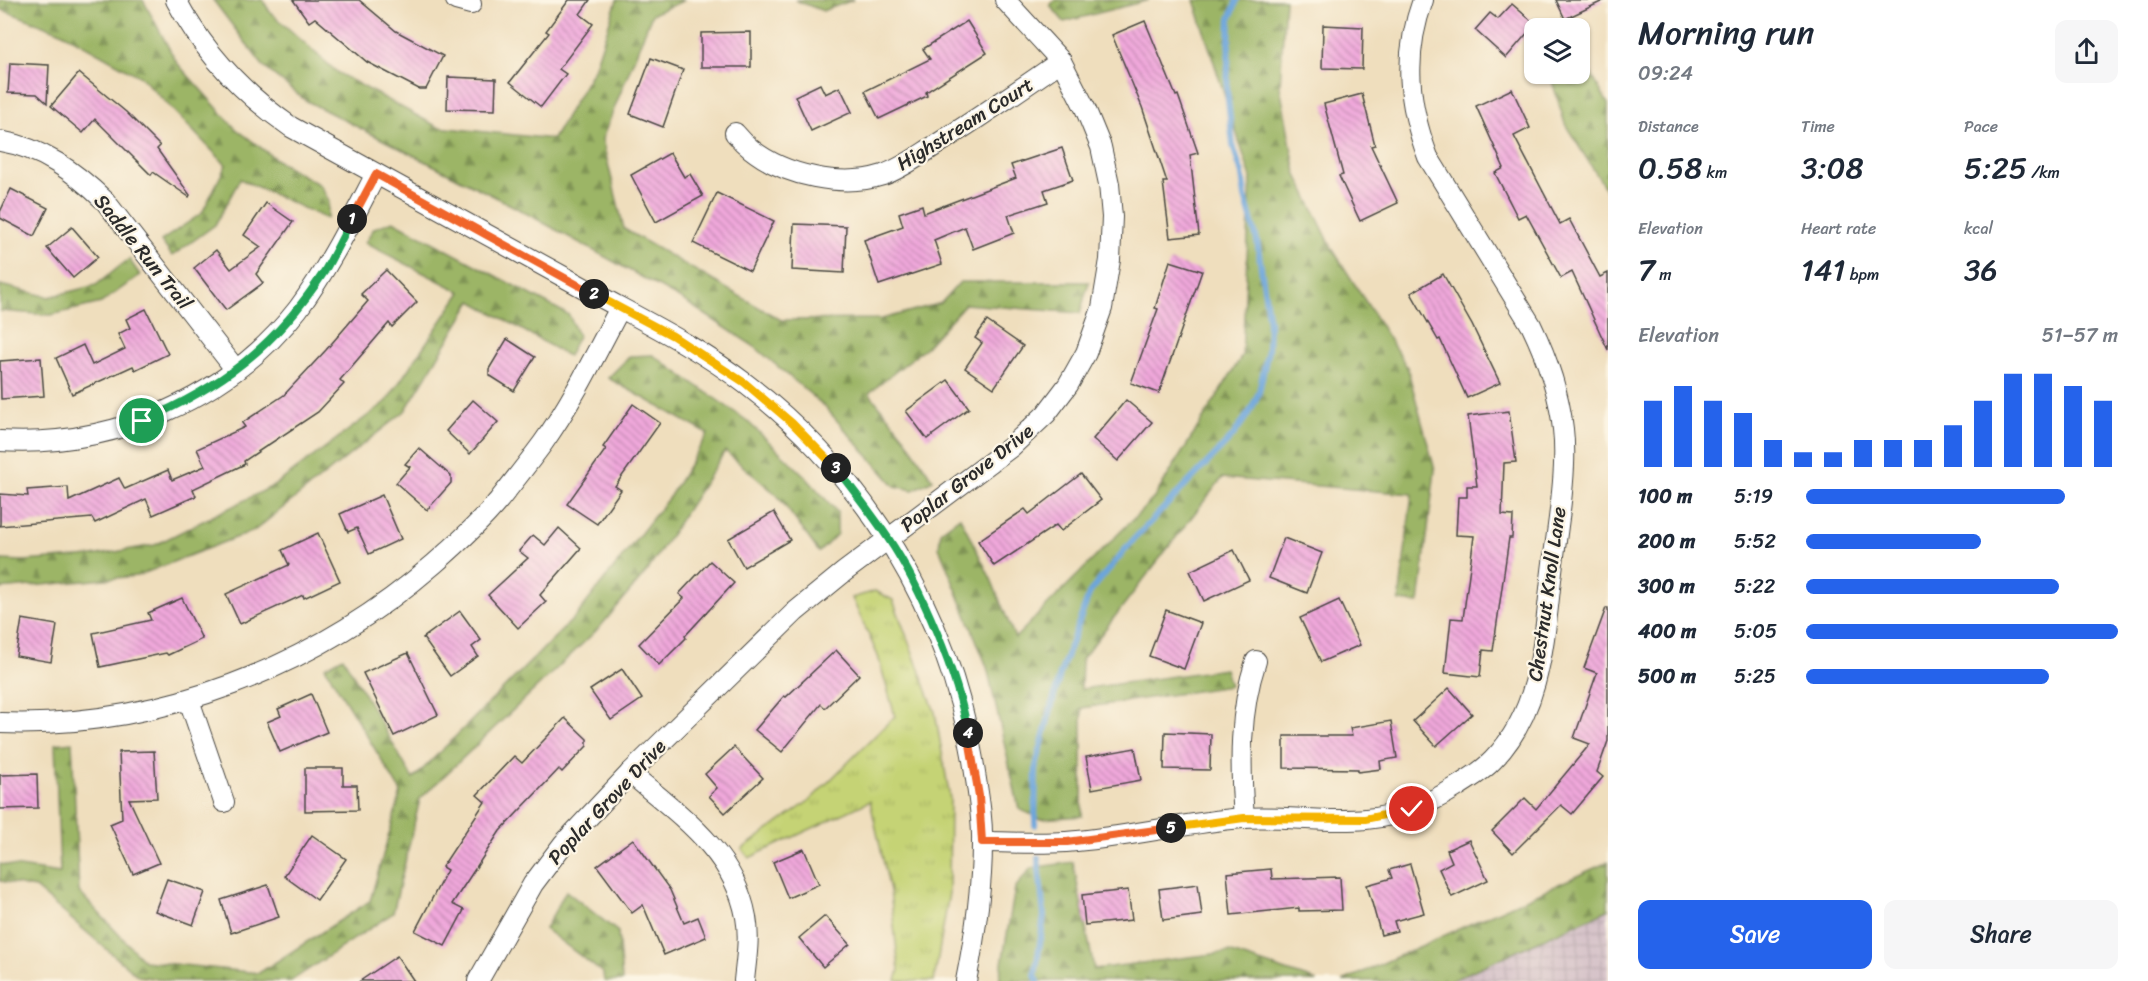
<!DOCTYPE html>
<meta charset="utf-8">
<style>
body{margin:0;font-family:Sriracha,sans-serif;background:#f6f6f7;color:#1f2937;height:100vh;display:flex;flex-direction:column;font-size:22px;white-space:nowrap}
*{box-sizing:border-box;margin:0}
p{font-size:20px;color:#747a83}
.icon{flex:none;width:33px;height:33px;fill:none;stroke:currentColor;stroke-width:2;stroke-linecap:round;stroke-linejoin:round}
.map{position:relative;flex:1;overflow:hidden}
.sheet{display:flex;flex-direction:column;background:#fff;width:540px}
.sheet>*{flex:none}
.buttons{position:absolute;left:1524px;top:18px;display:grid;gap:12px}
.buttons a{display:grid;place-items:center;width:66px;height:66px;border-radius:12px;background:#fff;box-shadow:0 2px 4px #0004;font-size:30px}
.pin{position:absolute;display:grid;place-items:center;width:51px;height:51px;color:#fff;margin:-26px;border:3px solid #fff;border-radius:50%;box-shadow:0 2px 6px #0007}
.km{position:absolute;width:30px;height:30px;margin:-15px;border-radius:50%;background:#222;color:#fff;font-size:16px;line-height:30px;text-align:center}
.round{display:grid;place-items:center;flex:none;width:63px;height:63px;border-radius:12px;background:#f6f6f7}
.summary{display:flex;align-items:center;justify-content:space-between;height:102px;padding:0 30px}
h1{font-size:33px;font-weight:600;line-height:45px}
.stats{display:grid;grid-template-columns:repeat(3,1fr);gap:9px;height:102px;padding:6px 30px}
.stats div{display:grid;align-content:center}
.stats b{font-size:30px;font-weight:600}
.stats small{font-size:16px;font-weight:400}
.stats p{font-size:16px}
.chart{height:168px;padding:12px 30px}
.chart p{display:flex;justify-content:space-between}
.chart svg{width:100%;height:108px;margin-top:6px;stroke:#2563eb;stroke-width:6}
.cta{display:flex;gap:12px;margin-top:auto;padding:12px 30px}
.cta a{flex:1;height:69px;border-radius:12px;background:#2563eb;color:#fff;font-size:24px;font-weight:600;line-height:69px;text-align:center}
.cta a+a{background:#f6f6f7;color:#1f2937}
ul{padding:0 30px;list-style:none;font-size:20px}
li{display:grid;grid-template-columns:96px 72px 1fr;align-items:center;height:45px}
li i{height:15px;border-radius:8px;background:#2563eb}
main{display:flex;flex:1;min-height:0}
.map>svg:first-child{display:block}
</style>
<main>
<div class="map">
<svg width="1608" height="981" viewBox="0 0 1608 981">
<defs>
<pattern id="industrial-grid" width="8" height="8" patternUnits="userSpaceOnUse" patternTransform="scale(1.5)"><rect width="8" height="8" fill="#d2bdc6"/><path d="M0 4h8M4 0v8" fill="none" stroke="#b4a3aa"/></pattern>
<pattern id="grass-tufts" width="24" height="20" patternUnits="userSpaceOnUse" patternTransform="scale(1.5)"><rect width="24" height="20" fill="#c5d375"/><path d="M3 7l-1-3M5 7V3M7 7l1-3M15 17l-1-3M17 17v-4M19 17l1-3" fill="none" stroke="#a9b565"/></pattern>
<pattern id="forest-firs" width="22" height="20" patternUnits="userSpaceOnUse" patternTransform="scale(1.5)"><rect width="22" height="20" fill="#9cb566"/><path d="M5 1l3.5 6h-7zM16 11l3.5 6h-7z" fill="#7f9354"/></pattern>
<pattern id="building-back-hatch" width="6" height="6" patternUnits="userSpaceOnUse" patternTransform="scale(1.5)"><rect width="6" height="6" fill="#f0a8db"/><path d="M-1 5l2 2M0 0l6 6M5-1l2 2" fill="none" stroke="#c389b2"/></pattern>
</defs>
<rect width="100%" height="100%" fill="#fcf5e5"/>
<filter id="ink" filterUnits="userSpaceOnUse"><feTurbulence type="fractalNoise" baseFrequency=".0167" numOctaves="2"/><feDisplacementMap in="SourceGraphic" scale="12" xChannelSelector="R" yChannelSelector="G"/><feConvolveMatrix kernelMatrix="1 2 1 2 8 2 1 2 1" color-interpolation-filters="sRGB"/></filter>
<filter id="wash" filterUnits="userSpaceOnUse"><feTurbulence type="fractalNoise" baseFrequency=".008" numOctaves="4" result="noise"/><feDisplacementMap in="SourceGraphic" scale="24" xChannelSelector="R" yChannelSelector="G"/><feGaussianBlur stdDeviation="1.35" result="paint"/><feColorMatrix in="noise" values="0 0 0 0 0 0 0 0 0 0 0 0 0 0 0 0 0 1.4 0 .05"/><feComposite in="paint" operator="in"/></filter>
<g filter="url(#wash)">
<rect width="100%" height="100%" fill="#efdebd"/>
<polygon fill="url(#industrial-grid)" points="1608,910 1608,981 1450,981"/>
<polygon fill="url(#grass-tufts)" stroke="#787f50" stroke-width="1.5" points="875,591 893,600 935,712 950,799 949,893 934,981 896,981 899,970 890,891 870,801 749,858 742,849 809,801 895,716 878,656 852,598"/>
<g fill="url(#forest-firs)" stroke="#647048" stroke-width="1.5">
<polygon points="0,0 143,0 177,63 235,128 281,163 320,185 329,201 327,219 240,179 215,225 172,256 161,241 202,213 226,165 141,77 59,31 0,9"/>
<polygon points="213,0 263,0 270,12 338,73 438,127 553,139 594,69 617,0 685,0 652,14 602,139 624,229 781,320 882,319 941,303 960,282 1089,282 1080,313 965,304 926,347 869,393 903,435 933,480 913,490 895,486 824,406 755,347 683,300 513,206 305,100 264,67"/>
<polygon points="795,0 853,0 823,11"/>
<polygon points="1055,0 1149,0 1064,22 1050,5"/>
<polygon points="1194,0 1285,0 1280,87 1296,173 1333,250 1407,367 1435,470 1419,603 1399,601 1412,494 1222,478 1082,659 1081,689 1225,669 1230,686 1082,708 1082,816 1041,819 1019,809 987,667 939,547 941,531 960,517 991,579 1015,638 1154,498 1242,356 1251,178"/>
<polygon points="1580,54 1608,104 1608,193 1565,124 1550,74 1580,74"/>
<polygon points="393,221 569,315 578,336 568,356 472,301 405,411 255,530 137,576 0,589 0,560 24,561 92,556 155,545 275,485 386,402 461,292 365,243 374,228"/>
<polygon points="129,259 140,275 101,303 51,315 0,311 0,285 49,297 96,285"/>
<polygon points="653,355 746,420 804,475 837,512 837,534 819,552 778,496 725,451 648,570 600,627 420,799 393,913 291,981 172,981 138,976 35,888 0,881 0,864 60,873 55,744 72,742 79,892 144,961 259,973 370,901 401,792 325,667 343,657 413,779 577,615 670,496 708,434 608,378 630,356"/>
<polygon points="1073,862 1094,969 1229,952 1317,981 999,981 1015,888 1031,868"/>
<polygon points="1608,862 1608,910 1450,981 1343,981"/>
<polygon points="566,891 618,932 622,981 604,981 603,973 545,929"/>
</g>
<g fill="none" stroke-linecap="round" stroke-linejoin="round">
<g stroke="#6ca5db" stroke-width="6">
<polyline points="1035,825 1036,766 1060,674 1090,592 1134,539 1232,437 1251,410 1259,392 1268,350 1269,323 1257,240 1245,197 1242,174 1233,146 1227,90 1230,19 1237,0"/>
<polyline points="1038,981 1035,976 1044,916 1038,858"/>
</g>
</g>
<g id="blocks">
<g fill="url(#building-back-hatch)">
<polygon points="293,0 359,0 396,31 443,56 426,89 419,89 367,62 315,18 309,22"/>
<polygon points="569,0 590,0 580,14 593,24 559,69 566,74 541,107 510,82 549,33 546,31"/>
<polygon points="1556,0 1605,0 1565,19"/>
<polygon points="1512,4 1535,24 1506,58 1475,30 1490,13 1498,19"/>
<polygon points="967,21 987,53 926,92 927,96 879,119 865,91 930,59 923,49"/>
<polygon points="1145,21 1176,96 1178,95 1198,153 1190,155 1199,235 1170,238 1163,182 1167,182 1142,107 1112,35"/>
<polygon points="1323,25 1363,27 1362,69 1322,68"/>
<polygon points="751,32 751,67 701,67 701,33"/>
<polygon points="651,58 683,70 663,127 630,114"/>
<polygon points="10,63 49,65 47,103 37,94 8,93"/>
<polygon points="79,73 126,112 160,146 157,149 190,195 189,197 153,172 151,175 95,119 83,133 51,106"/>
<polygon points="448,77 496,79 495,110 447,109"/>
<polygon points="820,84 825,94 840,87 852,112 811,131 795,96"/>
<polygon points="1512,89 1530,128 1514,136 1560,224 1569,219 1600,277 1608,273 1608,350 1572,272 1561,278 1526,214 1518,218 1495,173 1504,168 1476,106"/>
<polygon points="1362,94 1375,145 1371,146 1398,203 1360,221 1339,176 1343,175 1324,104"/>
<polygon points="1062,148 1073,180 1044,190 1048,202 1008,215 1014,233 973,249 965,227 934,240 942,264 879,285 864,240 903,226 899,213 922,205 924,213 1016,178 1011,165"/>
<polygon points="670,153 684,177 690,174 703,196 656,222 631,175"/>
<polygon points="11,189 48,208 34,236 0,218 0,212"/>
<polygon points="717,193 774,221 750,271 693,243"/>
<polygon points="266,203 293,222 256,274 263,283 226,310 194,268 216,250 231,269 261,247 244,235"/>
<polygon points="794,224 846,226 844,273 792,270"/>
<polygon points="72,227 98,257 73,278 47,248"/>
<polygon points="1170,261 1202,271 1159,393 1131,383 1158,309 1155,308"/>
<polygon points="386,270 417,302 392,327 389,323 340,380 344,384 318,412 244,461 245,464 193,489 196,496 153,515 146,499 95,523 92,518 0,526 0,494 28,496 27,490 68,487 69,501 119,478 125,489 168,470 172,480 205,466 197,449 245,427 242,423 284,395 326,350 368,301 361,294"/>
<polygon points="1443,274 1472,325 1500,383 1467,398 1440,339 1438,340 1411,293"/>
<polygon points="146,309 168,354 135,370 133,366 72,394 56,358 83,345 92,365 125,349 118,334 130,328 126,319"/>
<polygon points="987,321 1023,346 994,388 965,368 982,343 975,338"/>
<polygon points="507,339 535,357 514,391 489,375 489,369"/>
<polygon points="41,358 44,396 1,399 0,361"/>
<polygon points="948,380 969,408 927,439 906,411"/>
<polygon points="473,400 498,422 470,454 446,431"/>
<polygon points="1126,400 1152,422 1118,461 1093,439"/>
<polygon points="633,404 660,423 615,486 621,490 597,524 567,504 606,449 603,447"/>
<polygon points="1509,411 1516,462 1504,463 1502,515 1513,516 1512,538 1509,538 1493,651 1483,650 1480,677 1445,673 1451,618 1463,619 1474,536 1456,535 1458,497 1467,497 1467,486 1477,486 1468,416"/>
<polygon points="419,448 451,476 451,483 427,510 396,483 410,467 405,464"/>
<polygon points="1081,474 1101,500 1061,531 1056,525 994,566 978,541 1025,509 1029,514"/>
<polygon points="382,495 401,539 369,554 357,528 348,532 340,514"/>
<polygon points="774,512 790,540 744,567 728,539"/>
<polygon points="559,528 581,548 540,595 546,602 518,628 488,595 528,558 519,551 533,535 545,545"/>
<polygon points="318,533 340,581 304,598 303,595 240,624 226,594 289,565 282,550"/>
<polygon points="1284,538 1322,553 1307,593 1269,578"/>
<polygon points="1234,550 1249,580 1204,601 1190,571"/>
<polygon points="710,561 734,583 685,636 686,638 659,665 639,644 684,598 679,594"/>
<polygon points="182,598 202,639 168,655 166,653 100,667 93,633 151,620 148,613"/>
<polygon points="1339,600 1360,645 1321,662 1300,618"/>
<polygon points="1606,608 1608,608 1608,741 1597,772 1603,777 1572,814 1561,805 1513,853 1492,831 1525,798 1536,809 1590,744 1574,738 1597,673 1584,668"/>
<polygon points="1166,610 1201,623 1184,669 1149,656"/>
<polygon points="460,611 481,640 472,647 478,656 450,676 423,638"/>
<polygon points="22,619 57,625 51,662 16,656"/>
<polygon points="836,650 859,675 825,708 821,704 782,752 755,730 784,696 786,697"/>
<polygon points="408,653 438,715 394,736 363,673"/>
<polygon points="622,669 642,699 611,720 590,690"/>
<polygon points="1449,688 1472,714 1436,746 1413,721"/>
<polygon points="311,694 327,732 280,752 267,722 281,716 278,709"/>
<polygon points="565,718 587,739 587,746 562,772 559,769 500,831 452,904 464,910 445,946 415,931 447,870 442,867 485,802 477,795 514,756 522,763"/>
<polygon points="1391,721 1397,758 1380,761 1381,769 1358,772 1358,769 1284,768 1284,736 1352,736 1350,728"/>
<polygon points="1165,732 1211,734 1210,770 1164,769"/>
<polygon points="734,747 763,778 725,813 709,796 717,788 705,774"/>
<polygon points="1135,748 1141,780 1092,789 1086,757"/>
<polygon points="154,751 157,798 129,799 159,863 133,874 110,824 122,819 119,752"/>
<polygon points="305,768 343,768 343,785 357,785 358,810 305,811"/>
<polygon points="37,774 38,808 0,809 0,775"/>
<polygon points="312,835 346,859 317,900 284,876"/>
<polygon points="633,839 670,890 684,923 698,917 706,937 664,955 643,905 632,913 597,866"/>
<polygon points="1469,840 1488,880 1452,897 1439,869 1452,862 1447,850"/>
<polygon points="804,849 819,884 788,898 773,862"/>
<polygon points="1410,864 1424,913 1394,921 1397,931 1381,935 1367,885 1392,878 1389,870"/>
<polygon points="1271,869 1272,879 1340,877 1342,910 1299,911 1299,908 1231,915 1227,873"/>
<polygon points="167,879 205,892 193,925 155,911"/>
<polygon points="1198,884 1202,915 1163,920 1159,889"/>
<polygon points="268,885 279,917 231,933 221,900"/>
<polygon points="1128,890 1132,920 1085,925 1082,895"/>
<polygon points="825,916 850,944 823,967 799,938"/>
<polygon points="397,956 414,981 360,981"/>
</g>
</g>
</g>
<g filter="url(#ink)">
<use href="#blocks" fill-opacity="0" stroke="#484641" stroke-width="1.5"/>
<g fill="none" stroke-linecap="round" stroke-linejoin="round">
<defs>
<g id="street">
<path d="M176 0C204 53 242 93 291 127 385 179 480 231 575 283 632 315 694 344 746 384 866 476 948 611 973 760 977 788 983 816 982 844 982 890 975 936 966 981"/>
<polyline points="456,0 471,4"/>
<path d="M735 133C740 139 746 145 751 149 785 176 842 188 883 175 903 168 921 154 939 143 980 117 1021 89 1061 61"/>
<path d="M0 141C42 148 75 172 105 201L236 370"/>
<path d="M0 441C113 448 228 399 298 309 329 267 352 220 376 174"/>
<polyline points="189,700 224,802"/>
<path d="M0 723C159 729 315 667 434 564 457 544 480 523 499 500 514 481 529 462 543 443 573 401 596 353 620 308"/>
<path d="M630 773C678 814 734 851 746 917 750 938 746 960 744 981"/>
<path d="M1244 818C1240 765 1239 712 1256 661"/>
<path d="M982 842C1010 842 1038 844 1066 842 1125 838 1183 823 1242 818 1283 815 1325 823 1366 819 1398 816 1430 804 1458 786 1470 778 1483 771 1493 760 1542 710 1544 637 1552 571 1557 529 1568 470 1563 429 1559 393 1547 358 1531 325L1428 157C1408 104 1403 55 1423 0"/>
<polyline points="478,981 533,884 564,843 630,773 795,612 844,572 1011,447 1046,414 1068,385 1086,353 1102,308 1110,260 1112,217 1109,184 1101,147 1085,108 1061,61 1005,0"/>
</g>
</defs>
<use href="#street" stroke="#484641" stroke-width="22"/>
<use href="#street" stroke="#fff" stroke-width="20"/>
</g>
</g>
<g fill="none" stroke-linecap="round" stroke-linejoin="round" filter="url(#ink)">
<defs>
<path id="split-1" d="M142 421C222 387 276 346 324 272 334 255 343 236 352 219"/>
<polyline id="split-2" points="352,219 376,174 594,294"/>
<polyline id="split-3" points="594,294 673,336 745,383 792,423 836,468"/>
<path id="split-4" d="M836 468C854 491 872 514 888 538 921 587 958 675 968 733"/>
<polyline id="split-5" points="968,733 979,796 982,842 1067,842 1171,828"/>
<polyline id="split-6" points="1171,828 1244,818 1365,819 1412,809"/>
</defs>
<use href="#split-1" stroke="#fff" stroke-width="12"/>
<use href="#split-2" stroke="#fff" stroke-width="12"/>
<use href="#split-3" stroke="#fff" stroke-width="12"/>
<use href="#split-4" stroke="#fff" stroke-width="12"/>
<use href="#split-5" stroke="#fff" stroke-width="12"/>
<use href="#split-6" stroke="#fff" stroke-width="12"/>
<use href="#split-1" stroke="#22a559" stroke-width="8"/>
<use href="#split-2" stroke="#f0652b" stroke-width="8"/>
<use href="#split-3" stroke="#f5b400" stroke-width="8"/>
<use href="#split-4" stroke="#22a559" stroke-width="8"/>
<use href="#split-5" stroke="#f0652b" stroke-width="8"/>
<use href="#split-6" stroke="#f5b400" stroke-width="8"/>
</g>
<g text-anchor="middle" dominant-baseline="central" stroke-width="4.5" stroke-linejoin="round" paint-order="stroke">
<g font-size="20" fill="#2b2b2b" stroke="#fcf5e5">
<text transform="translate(965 124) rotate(-32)">Highstream Court</text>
<text transform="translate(143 252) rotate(51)">Saddle Run Trail</text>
<text transform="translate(967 478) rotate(-38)">Poplar Grove Drive</text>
<text transform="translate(1547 594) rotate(-82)">Chestnut Knoll Lane</text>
<text transform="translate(607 802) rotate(-47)">Poplar Grove Drive</text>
</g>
</g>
</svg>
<div class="buttons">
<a><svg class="icon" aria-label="layers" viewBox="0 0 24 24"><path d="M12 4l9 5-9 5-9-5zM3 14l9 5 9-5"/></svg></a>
</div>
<div class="pin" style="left:142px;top:421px;background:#1e9e55"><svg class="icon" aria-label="arrive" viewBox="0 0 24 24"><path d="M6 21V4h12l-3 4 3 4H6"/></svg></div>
<div class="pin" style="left:1412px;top:809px;background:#d93025"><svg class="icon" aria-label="check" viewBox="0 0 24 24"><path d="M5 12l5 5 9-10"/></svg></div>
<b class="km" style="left:352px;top:219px">1</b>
<b class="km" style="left:594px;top:294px">2</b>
<b class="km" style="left:836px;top:468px">3</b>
<b class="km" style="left:968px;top:733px">4</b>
<b class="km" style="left:1171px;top:828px">5</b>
</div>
<section class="sheet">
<div class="summary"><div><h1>Morning run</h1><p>09:24</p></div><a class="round"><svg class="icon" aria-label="share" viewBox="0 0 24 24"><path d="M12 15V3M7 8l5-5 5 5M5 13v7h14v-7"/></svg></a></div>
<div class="stats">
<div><p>Distance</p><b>0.58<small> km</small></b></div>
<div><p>Time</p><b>3:08</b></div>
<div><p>Pace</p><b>5:25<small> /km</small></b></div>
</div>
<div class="stats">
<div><p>Elevation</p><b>7<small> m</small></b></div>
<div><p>Heart rate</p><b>141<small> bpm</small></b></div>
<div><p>kcal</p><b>36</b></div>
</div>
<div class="chart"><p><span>Elevation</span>51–57 m</p>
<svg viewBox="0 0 160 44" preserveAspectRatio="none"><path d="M5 44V17M15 44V11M25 44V17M35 44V22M45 44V33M55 44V38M65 44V38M75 44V33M85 44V33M95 44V33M105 44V27M115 44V17M125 44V6M135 44V6M145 44V11M155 44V17"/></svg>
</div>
<ul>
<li><b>100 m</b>5:19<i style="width:83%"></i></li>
<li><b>200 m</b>5:52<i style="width:56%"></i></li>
<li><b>300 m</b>5:22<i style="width:81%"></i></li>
<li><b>400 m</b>5:05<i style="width:100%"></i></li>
<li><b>500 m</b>5:25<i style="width:78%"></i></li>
</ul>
<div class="cta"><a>Save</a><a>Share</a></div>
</section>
</main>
